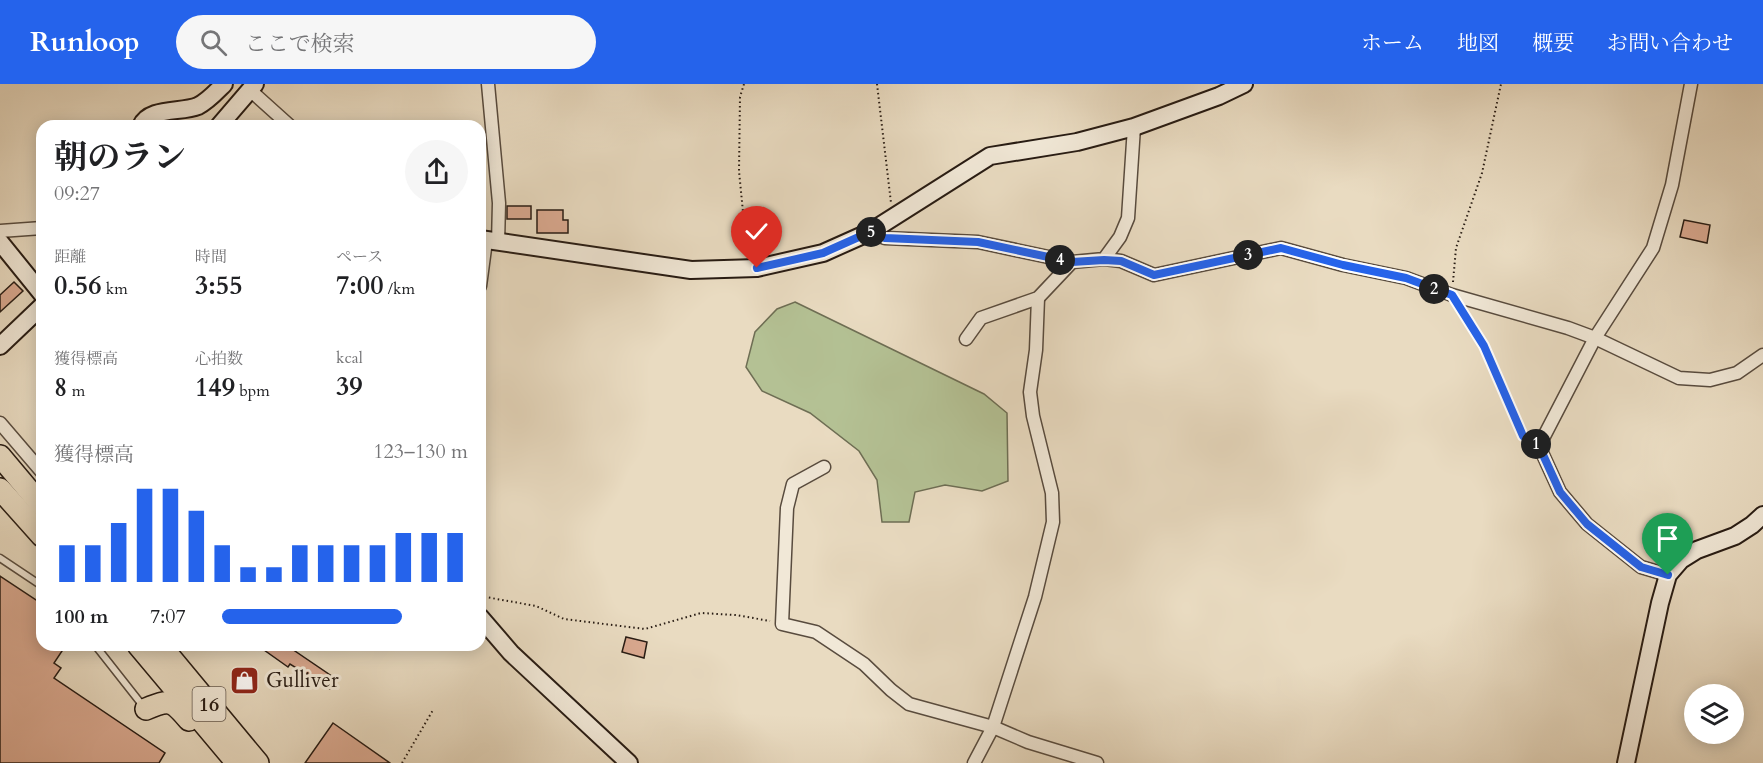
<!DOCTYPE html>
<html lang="ja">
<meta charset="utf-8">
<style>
body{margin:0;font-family:Cardo,"Noto Serif JP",serif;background:#f6f6f6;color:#202124;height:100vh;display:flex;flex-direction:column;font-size:22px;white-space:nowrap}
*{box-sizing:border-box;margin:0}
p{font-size:20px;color:#757577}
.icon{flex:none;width:33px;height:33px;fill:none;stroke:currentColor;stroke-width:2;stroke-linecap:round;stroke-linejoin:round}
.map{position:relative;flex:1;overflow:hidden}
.drawer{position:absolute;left:36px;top:36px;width:450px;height:531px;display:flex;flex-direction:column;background:#fff;border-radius:18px;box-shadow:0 3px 15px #0003}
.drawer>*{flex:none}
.buttons{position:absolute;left:1684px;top:600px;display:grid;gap:12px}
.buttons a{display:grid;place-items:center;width:60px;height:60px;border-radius:50%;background:#fff;box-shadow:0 3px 15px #0003;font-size:30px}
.pin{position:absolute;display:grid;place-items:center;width:51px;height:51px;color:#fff;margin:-62px -26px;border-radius:50% 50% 50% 0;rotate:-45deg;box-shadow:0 0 6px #0007}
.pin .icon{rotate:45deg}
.km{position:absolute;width:30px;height:30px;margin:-15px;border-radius:50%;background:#222;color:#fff;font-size:16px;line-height:30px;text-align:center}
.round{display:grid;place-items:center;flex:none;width:63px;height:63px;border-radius:32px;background:#f6f6f6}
.head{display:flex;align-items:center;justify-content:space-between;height:102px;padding:0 18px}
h1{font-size:33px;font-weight:700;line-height:45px}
.stats{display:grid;grid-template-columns:repeat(3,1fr);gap:9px;height:102px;padding:6px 18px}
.stats div{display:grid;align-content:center}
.stats b{font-size:26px;font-weight:700}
.stats small{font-size:16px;font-weight:400}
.stats p{font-size:16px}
.chart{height:168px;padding:12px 18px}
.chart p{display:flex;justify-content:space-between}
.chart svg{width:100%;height:108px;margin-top:6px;stroke:#2563eb;stroke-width:6}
ul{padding:0 18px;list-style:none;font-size:20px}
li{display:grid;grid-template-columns:96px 72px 1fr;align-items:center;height:45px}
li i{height:15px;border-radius:8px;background:#2563eb}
header{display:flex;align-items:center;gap:36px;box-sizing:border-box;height:84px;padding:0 30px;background:#2563eb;color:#fff}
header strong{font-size:28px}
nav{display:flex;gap:33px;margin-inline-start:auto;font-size:21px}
.search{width:420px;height:54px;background:#f6f6f6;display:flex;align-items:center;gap:15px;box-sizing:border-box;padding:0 21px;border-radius:33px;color:#757577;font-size:22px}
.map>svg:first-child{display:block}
</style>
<header>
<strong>Runloop</strong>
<div class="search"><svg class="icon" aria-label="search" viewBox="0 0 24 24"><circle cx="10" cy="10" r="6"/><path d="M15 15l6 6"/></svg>ここで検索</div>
<nav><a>ホーム</a><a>地図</a><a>概要</a><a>お問い合わせ</a></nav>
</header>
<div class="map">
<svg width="1763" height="679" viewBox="0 0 1763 679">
<rect width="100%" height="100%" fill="#e9dbc1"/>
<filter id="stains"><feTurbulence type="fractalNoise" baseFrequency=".00333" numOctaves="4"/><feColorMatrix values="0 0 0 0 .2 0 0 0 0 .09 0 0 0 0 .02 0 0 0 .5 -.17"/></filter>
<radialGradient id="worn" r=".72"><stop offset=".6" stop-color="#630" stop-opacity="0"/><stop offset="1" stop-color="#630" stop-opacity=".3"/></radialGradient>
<polygon fill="#b4c194" stroke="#6e6e54" stroke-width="1.5" points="795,218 984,310 1007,329 1008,397 982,407 945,401 915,408 909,438 882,438 877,396 859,367 810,329 762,307 746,283 755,248 777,225"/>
<g fill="#daa990" stroke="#271b13" stroke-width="1.5">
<rect x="507" y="122" width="24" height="13"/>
<polygon points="537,126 563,126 563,136 568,136 568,149 537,149"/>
<polygon points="1684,136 1710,141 1707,159 1680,153"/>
<polygon points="14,198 23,207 0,228 0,211"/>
<polygon points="0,492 42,520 42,561 66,561 54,579 61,584 54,594 165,669 159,679 0,679"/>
<polygon points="626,553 647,558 644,574 622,568"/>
<polygon points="257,561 286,561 336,595 330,605 290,580 288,583"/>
<polygon points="333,639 390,679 305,679"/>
</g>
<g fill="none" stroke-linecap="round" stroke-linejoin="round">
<defs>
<g id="lane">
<polyline points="0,474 42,502"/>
<polyline points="95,561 143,622"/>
</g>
<g id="street">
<polyline points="488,0 499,119 498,159"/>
<polyline points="250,6 290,42"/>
<polyline points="0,147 42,144"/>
<polyline points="870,148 885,154 978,158 1072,178"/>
<polyline points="1104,175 1121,177 1154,191 1281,164 1343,181 1406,194 1452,211 1568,244 1595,254 1679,294 1710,296 1737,289 1763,271"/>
<polyline points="480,202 486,157"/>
<polyline points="966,255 981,234 1038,214 1072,178 1104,175 1120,153 1128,134 1134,43"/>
<polyline points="0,339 42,388"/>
<polyline points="824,383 793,400 787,424 782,540 816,548 864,580 891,606 909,620 993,643 1028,658 1097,679"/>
<polyline points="1668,491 1641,483 1587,440 1560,408 1539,362 1595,254 1653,164 1672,101 1691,0"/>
<polyline points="974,679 993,643 1035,513 1053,438 1052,409 1033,332 1030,308 1036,266 1038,214"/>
</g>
<g id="secondary">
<path d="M141 42C149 23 181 29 198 22 208 17 216 8 224 0"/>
<polyline points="219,42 255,0"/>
<polyline points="480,155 691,186 757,184 823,169 870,148 990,72 1077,58 1134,43 1219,12 1244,0"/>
<polyline points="0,158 42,210"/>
<polyline points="0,262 42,222"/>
<polyline points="480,533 511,569 629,679"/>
<polyline points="1626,679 1660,519 1668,491 1681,476 1697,466 1735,452 1752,441 1763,431"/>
</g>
<g id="highway">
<polyline points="0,372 42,422"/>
<polyline points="0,405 42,452"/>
<polyline points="138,561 237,679"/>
<polyline points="160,561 258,679"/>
<path d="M146 625C170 615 172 616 189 636"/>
</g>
</defs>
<use href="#lane" stroke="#584b3e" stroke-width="9"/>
<use href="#street" stroke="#584b3e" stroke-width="15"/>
<use href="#secondary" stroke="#271b13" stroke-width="20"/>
<use href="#highway" stroke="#271b13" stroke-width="24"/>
<g stroke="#271b13" stroke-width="2" stroke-dasharray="1.5 3" stroke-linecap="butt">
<polyline points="744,0 740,13 739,87 747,169"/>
<polyline points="877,0 891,119"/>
<polyline points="1453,198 1456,164 1482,89 1501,0"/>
<polyline points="1463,227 1484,262 1523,352 1528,355"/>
<polyline points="480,512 536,522 564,535 645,545 701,529 736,531 770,537"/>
<polyline points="402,679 433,626"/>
</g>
<use href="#lane" stroke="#f1e8d7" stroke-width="6"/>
<use href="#street" stroke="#f1e8d7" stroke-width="12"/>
<use href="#secondary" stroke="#f1e8d7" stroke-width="16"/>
<use href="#highway" stroke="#e9dbc1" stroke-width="21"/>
</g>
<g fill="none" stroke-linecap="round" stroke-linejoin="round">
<defs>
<polyline id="route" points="757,184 823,169 870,148 885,154 978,158 1072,178 1104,176 1121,177 1154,191 1281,164 1343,181 1406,194 1452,211 1484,262 1523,352 1539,362 1560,408 1587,440 1641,483 1668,491"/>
</defs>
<use href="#route" stroke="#fff" stroke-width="12"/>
<use href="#route" stroke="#2563eb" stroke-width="8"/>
</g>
<defs>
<symbol id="shop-square" viewBox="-11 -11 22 22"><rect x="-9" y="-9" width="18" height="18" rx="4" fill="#8f2418" stroke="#f1e8d7"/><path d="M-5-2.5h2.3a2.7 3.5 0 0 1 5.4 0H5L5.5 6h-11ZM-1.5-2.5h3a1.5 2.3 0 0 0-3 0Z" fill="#fff"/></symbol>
</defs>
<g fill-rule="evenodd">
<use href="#shop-square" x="228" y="580" width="33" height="33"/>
</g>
<g text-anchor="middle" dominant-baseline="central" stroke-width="6" stroke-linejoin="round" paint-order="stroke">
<rect fill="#f1e8d7" stroke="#64584e" stroke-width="1.5" x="192.5" y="603" width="33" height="34" rx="4.5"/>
<g font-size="20" font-weight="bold" fill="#271b13">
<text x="209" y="620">16</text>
</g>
<g font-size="21" fill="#271b13" stroke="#f1e8d7" text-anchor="start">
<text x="266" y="596">Gulliver</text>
</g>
</g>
<rect width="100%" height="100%" filter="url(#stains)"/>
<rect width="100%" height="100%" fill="url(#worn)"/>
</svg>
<div class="buttons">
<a><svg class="icon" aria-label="layers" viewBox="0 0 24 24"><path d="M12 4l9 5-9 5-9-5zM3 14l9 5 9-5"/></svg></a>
</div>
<div class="pin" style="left:1668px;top:491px;background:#1e9e55"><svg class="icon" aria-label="arrive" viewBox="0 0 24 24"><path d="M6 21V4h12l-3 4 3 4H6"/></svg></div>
<div class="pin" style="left:757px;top:184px;background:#d93025"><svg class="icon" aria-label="check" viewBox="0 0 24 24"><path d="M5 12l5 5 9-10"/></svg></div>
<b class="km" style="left:1536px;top:360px">1</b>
<b class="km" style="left:1434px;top:205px">2</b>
<b class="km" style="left:1248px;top:171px">3</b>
<b class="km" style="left:1060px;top:176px">4</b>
<b class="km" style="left:871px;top:148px">5</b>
<section class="drawer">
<div class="head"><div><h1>朝のラン</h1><p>09:27</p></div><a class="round"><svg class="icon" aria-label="share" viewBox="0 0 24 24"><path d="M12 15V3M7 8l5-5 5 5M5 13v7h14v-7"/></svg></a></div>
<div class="stats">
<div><p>距離</p><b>0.56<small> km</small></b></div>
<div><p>時間</p><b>3:55</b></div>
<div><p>ペース</p><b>7:00<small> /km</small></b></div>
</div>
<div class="stats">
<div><p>獲得標高</p><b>8<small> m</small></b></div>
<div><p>心拍数</p><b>149<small> bpm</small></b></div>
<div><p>kcal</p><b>39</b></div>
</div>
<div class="chart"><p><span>獲得標高</span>123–130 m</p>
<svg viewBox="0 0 160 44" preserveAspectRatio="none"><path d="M5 44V29M15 44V29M25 44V20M35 44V6M45 44V6M55 44V15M65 44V29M75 44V38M85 44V38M95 44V29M105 44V29M115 44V29M125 44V29M135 44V24M145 44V24M155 44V24"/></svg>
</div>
<ul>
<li><b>100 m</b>7:07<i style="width:73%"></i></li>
</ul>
</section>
</div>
